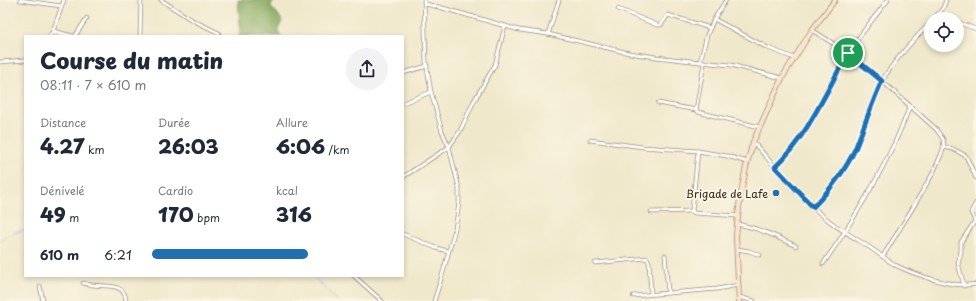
<!DOCTYPE html>
<html lang="fr">
<meta charset="utf-8">
<style>
body{margin:0;font-family:"Playpen Sans",sans-serif;background:#f2f2f3;color:#1f2937;height:100vh;display:flex;flex-direction:column;font-size:15px;white-space:nowrap}
*{box-sizing:border-box;margin:0}
p{font-size:13px;color:#747a83}
.icon{flex:none;width:22px;height:22px;fill:none;stroke:currentColor;stroke-width:2;stroke-linecap:round;stroke-linejoin:round}
.map{position:relative;flex:1;overflow:hidden}
.side{position:absolute;left:24px;top:35px;width:380px;height:242px;display:flex;flex-direction:column;background:#fff;border-radius:0px;box-shadow:0 2px 6px #0003}
.side>*{flex:none}
.fabs{position:absolute;left:924px;top:12px;display:grid;gap:8px}
.fabs a{display:grid;place-items:center;width:40px;height:40px;border-radius:50%;background:#fff;box-shadow:0 2px 6px #0003;font-size:20px}
.pin{position:absolute;display:grid;place-items:center;width:34px;height:34px;color:#fff;margin:-17px;border:2px solid #fff;border-radius:50%;box-shadow:0 1px 4px #0007}
.round{display:grid;place-items:center;flex:none;width:42px;height:42px;border-radius:21px;background:#f2f2f3}
.overview{display:flex;align-items:center;justify-content:space-between;height:68px;padding:0 16px}
h1{font-size:22px;font-weight:800;line-height:30px}
.stats{display:grid;grid-template-columns:repeat(3,1fr);gap:6px;height:68px;padding:4px 16px}
.stats div{display:grid;align-content:center}
.stats b{font-size:20px;font-weight:800}
.stats small{font-size:11px;font-weight:400}
.stats p{font-size:11px}
ul{padding:0 16px;list-style:none;font-size:13px}
li{display:grid;grid-template-columns:64px 48px 1fr;align-items:center;height:30px}
li i{height:10px;border-radius:5px;background:#1f6fb2}
.map>svg:first-child{display:block}
</style>
<div class="map">
<svg width="976" height="301" viewBox="0 0 976 301">
<rect width="100%" height="100%" fill="#fcf5e5"/>
<filter id="ink" filterUnits="userSpaceOnUse"><feTurbulence type="fractalNoise" baseFrequency=".025" numOctaves="2"/><feDisplacementMap in="SourceGraphic" scale="8" xChannelSelector="R" yChannelSelector="G"/><feConvolveMatrix kernelMatrix="1 2 1 2 8 2 1 2 1" color-interpolation-filters="sRGB"/></filter>
<filter id="wash" filterUnits="userSpaceOnUse"><feTurbulence type="fractalNoise" baseFrequency=".012" numOctaves="4" result="noise"/><feDisplacementMap in="SourceGraphic" scale="16" xChannelSelector="R" yChannelSelector="G"/><feGaussianBlur stdDeviation="0.9" result="paint"/><feColorMatrix in="noise" values="0 0 0 0 0 0 0 0 0 0 0 0 0 0 0 0 0 1.4 0 .05"/><feComposite in="paint" operator="in"/></filter>
<g filter="url(#wash)">
<rect width="100%" height="100%" fill="#f0e8ca"/>
<polygon fill="#84a75c" stroke="#60683d" points="238,0 276,0 271,4 271,8 277,13 282,21 278,29 280,35 282,36 239,36 240,25"/>
<g fill="none" stroke-linecap="round" stroke-linejoin="round">
<g stroke="#6cafe1" stroke-width="1">
<polyline points="0,240 16,232 25,230"/>
<polyline points="313,276 338,301"/>
</g>
</g>
</g>
<g filter="url(#ink)">
<g fill="none" stroke-linecap="round" stroke-linejoin="round">
<defs>
<g id="street">
<polyline points="20,0 61,6"/>
<polyline points="161,0 192,20 219,33"/>
<polyline points="424,0 426,62 431,92 442,131 449,147 459,188 459,203 455,229 442,276 434,301"/>
<polyline points="726,0 714,19 707,35 700,62 731,65 782,78"/>
<polyline points="425,4 439,7 519,30 548,34 629,53 656,57 700,62"/>
<polyline points="618,9 657,25 661,25 668,15 710,28"/>
<polyline points="936,17 945,19"/>
<polyline points="714,19 768,48 794,58"/>
<polyline points="934,19 943,8 946,0"/>
<polyline points="957,22 976,29"/>
<polyline points="812,30 848,53 882,81 936,129 943,139 944,147 941,155 933,173 912,209 883,256"/>
<polyline points="53,31 73,36"/>
<polyline points="548,34 559,0"/>
<polyline points="50,36 53,31 64,0"/>
<polyline points="75,36 87,18"/>
<polyline points="140,36 141,0"/>
<polyline points="0,62 25,60"/>
<polyline points="704,63 696,110 698,112 760,127"/>
<polyline points="403,73 427,66"/>
<polyline points="403,103 431,92"/>
<polyline points="658,103 696,110"/>
<polyline points="590,140 643,147 698,151 727,156 747,162"/>
<path d="M753 142C773 164 791 187 813 207 829 223 850 235 869 247 878 253 888 261 897 266 916 275 956 289 976 284"/>
<polyline points="944,147 953,149 966,156 976,178"/>
<path d="M775 167C808 137 825 92 848 54 859 35 874 18 888 0"/>
<polyline points="403,177 449,147 460,131 474,101 495,65 505,26"/>
<path d="M813 207C832 188 848 166 859 140 867 120 871 99 882 81 895 59 913 40 931 22"/>
<polyline points="692,211 698,151"/>
<polyline points="651,212 692,211 694,213 738,216"/>
<path d="M737 224C759 228 777 237 796 246"/>
<polyline points="403,234 436,248 448,251"/>
<polyline points="737,249 749,251 760,255"/>
<polyline points="665,255 668,293"/>
<polyline points="595,263 647,258 649,262 651,294"/>
<path d="M823 264C858 214 889 163 910 106"/>
<polyline points="354,276 382,301"/>
<path d="M83 283C86 284 90 285 93 285 106 287 125 282 126 301"/>
<polyline points="40,286 43,301"/>
<polyline points="964,286 958,263 961,252 961,242 975,221 971,212 976,203"/>
<polyline points="633,296 717,289 739,285"/>
<polyline points="739,297 754,301"/>
</g>
<polyline id="secondary" points="739,301 736,235 740,199 746,167 753,142 782,78 812,30 835,0"/>
</defs>
<use href="#street" stroke="#968974" stroke-width="4.5"/>
<use href="#secondary" stroke="#968974" stroke-width="6"/>
<use href="#street" stroke="#fff" stroke-width="3"/>
<use href="#secondary" stroke="#fbe5cf" stroke-width="4.5"/>
</g>
</g>
<g fill="none" stroke-linecap="round" stroke-linejoin="round" filter="url(#ink)">
<defs>
<path id="route" d="M848 53 882 81C873 100 867 119 859 139 850 165 832 188 813 207L775 167C806 139 827 90 848 53Z"/>
</defs>
<use href="#route" stroke="#fff" stroke-width="8"/>
<use href="#route" stroke="#1f6fb2" stroke-width="5"/>
</g>
<circle fill="#1f6fb2" stroke="#fcf5e5" stroke-width="1.5" cx="776" cy="193" r="4"/>
<g text-anchor="middle" dominant-baseline="central" stroke-width="4" stroke-linejoin="round" paint-order="stroke">
<g font-size="11" fill="#3b2a1e" stroke="#fcf5e5" text-anchor="end">
<text x="768" y="193">Brigade de Lafe</text>
</g>
</g>
</svg>
<div class="fabs">
<a><svg class="icon" aria-label="locate" viewBox="0 0 24 24"><circle cx="12" cy="12" r="6"/><path d="M12 2v4M12 18v4M2 12h4M18 12h4"/></svg></a>
</div>
<div class="pin" style="left:848px;top:53px;background:#1e9e55"><svg class="icon" aria-label="arrive" viewBox="0 0 24 24"><path d="M6 21V4h12l-3 4 3 4H6"/></svg></div>
<section class="side">
<div class="overview"><div><h1>Course du matin</h1><p>08:11 · 7 × 610 m</p></div><a class="round"><svg class="icon" aria-label="share" viewBox="0 0 24 24"><path d="M12 15V3M7 8l5-5 5 5M5 13v7h14v-7"/></svg></a></div>
<div class="stats">
<div><p>Distance</p><b>4.27<small> km</small></b></div>
<div><p>Durée</p><b>26:03</b></div>
<div><p>Allure</p><b>6:06<small> /km</small></b></div>
</div>
<div class="stats">
<div><p>Dénivelé</p><b>49<small> m</small></b></div>
<div><p>Cardio</p><b>170<small> bpm</small></b></div>
<div><p>kcal</p><b>316</b></div>
</div>
<ul>
<li><b>610 m</b>6:21<i style="width:66%"></i></li>
</ul>
</section>
</div>
